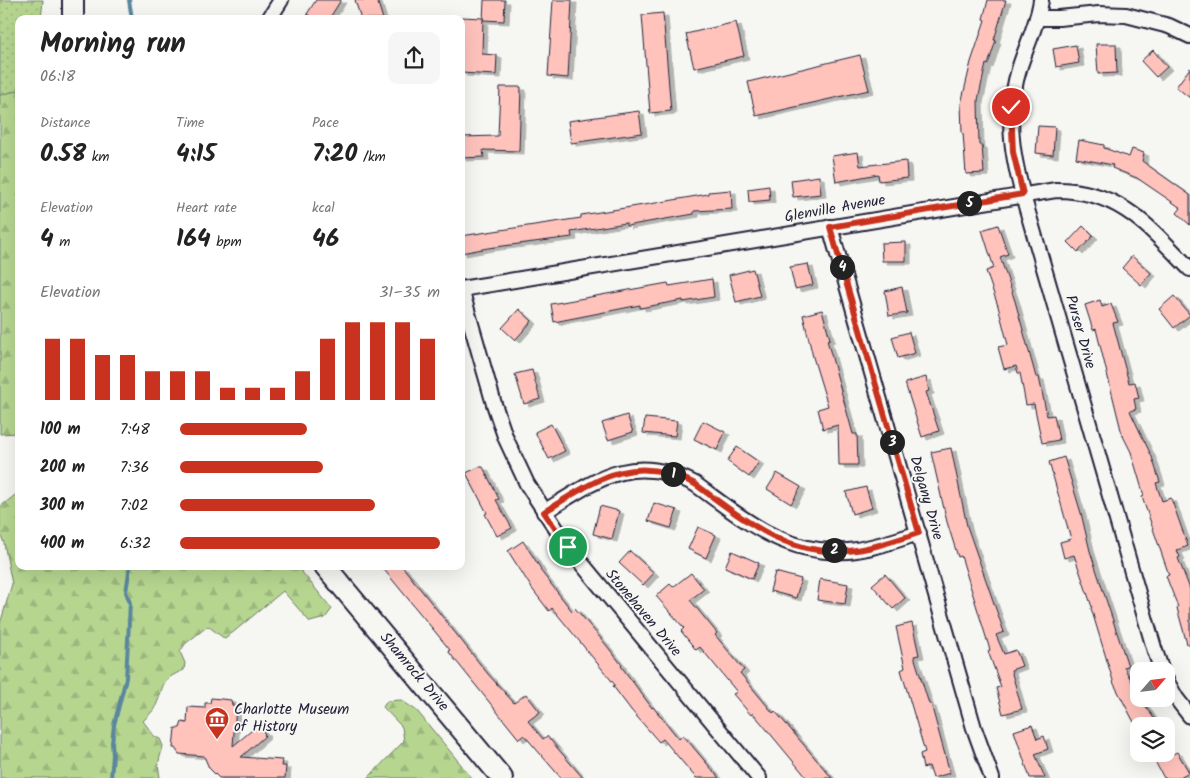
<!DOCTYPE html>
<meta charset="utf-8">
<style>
body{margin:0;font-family:Kalam,sans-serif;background:#f6f6f6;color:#222;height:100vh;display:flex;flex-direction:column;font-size:19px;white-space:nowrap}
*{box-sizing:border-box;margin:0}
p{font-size:16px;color:#767676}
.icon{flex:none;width:28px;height:28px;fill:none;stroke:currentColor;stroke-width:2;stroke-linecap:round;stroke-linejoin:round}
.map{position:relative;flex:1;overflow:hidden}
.panel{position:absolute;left:15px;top:15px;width:450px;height:555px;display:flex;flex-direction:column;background:#fff;border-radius:10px;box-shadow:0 5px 20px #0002}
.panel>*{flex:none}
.needle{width:32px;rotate:62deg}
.tools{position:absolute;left:1130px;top:662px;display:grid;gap:10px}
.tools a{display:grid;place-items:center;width:45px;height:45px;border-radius:10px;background:#fff;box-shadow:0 5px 20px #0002;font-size:25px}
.pin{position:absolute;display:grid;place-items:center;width:42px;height:42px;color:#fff;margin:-21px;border:2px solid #fff;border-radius:50%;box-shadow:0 1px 5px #0007}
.km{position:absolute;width:25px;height:25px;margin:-12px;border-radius:50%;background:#222;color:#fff;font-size:14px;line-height:25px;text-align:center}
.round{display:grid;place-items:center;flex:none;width:52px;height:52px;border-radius:10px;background:#f6f6f6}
.overview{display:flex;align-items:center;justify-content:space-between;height:85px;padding:0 25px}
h1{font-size:28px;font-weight:700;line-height:38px}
.figures{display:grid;grid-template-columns:repeat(3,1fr);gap:8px;height:85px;padding:5px 25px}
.figures div{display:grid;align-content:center}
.figures b{font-size:25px;font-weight:700}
.figures small{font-size:14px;font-weight:400}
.figures p{font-size:14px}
.chart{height:140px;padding:10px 25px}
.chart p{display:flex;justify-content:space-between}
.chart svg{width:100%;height:90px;margin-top:5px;stroke:#c8321e;stroke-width:6}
ul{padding:0 25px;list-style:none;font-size:16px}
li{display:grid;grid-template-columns:80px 60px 1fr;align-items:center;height:38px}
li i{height:12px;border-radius:6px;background:#c8321e}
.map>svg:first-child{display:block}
</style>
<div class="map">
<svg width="1190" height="778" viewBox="0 0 1190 778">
<defs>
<pattern id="forest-firs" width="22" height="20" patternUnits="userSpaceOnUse" patternTransform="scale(1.25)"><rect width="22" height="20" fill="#b6d690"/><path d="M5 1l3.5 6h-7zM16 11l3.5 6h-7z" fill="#9cb77d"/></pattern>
<pattern id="park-dots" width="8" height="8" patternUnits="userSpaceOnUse" patternTransform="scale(1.25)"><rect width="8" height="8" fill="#b6d690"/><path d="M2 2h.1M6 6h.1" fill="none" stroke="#9cb77d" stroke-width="1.8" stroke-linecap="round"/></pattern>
<filter id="shadow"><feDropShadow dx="5" dy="3" stdDeviation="0" flood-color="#0004"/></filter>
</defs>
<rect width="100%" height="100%" fill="#f6f6f2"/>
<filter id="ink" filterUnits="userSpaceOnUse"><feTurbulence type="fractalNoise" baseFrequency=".02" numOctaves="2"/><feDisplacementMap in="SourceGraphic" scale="10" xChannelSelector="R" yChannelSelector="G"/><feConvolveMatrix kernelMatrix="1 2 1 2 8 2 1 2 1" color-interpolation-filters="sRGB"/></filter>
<g filter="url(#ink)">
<g fill="url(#forest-firs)" stroke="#6c7c66">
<polygon points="19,90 19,433 0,434 0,95"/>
<path d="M19 492V566H297L332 609 325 618 310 622 283 591 225 639 208 626 185 644 180 652 185 663 184 670C156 681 166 688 154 709 151 713 147 717 143 721L155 737 160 739 163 746 158 764 160 778H0V624L12 584 4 543 0 533V507Z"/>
<polygon points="401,700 417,711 472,778 368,778 404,741 402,727 383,707 387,701"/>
</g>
<polygon fill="url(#park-dots)" stroke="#6c7c66" points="0,0 43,0 41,19 19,19 19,90 0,95"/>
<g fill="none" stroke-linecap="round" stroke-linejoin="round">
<g stroke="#5a879d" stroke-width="4">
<polyline points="129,0 132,19"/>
<polyline points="111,778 113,755 112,743 114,725 126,678 130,603 126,592 130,566"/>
</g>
</g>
<g fill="#ffc3bc" stroke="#22223b" filter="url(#shadow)">
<polygon points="316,0 341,0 329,19 314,19 307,14"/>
<polygon points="355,0 377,0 383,19 361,19"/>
<polygon points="484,0 505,0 504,21 483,20"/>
<polygon points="553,0 572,0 568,78 548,76"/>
<polygon points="988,0 1006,0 994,40 996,40 988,65 986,64 978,100 979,145 982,145 984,173 966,174 963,133 962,133 961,104 971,62 985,20 983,19"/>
<polygon points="663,13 671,111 650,113 642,15"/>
<polygon points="461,17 483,18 482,54 497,55 496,75 461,73"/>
<polygon points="736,22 744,56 694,68 686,34"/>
<polygon points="1096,44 1116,44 1117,73 1098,74"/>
<polygon points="1076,45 1079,63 1056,67 1053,49"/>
<polygon points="1153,50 1167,67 1156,77 1141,61"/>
<polygon points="860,55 869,90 756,116 748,82"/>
<polygon points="1190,68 1190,98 1176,87"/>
<polygon points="500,87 521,87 519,151 483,150 484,157 461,158 461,137 498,136"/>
<polygon points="639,111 642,133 571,143 568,121"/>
<polygon points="1038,126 1055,127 1053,155 1036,153"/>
<polygon points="1079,140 1104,145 1104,148 1129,157 1132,149 1144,153 1142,161 1190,195 1190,225 1177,213 1181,208 1137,178 1112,168 1113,165 1076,158"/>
<polygon points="858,152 860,166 906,161 907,178 879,181 878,174 836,182 832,156"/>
<polygon points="819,176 821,194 793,197 791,180"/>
<polygon points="769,186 770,200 749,202 748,189"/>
<polygon points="731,190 732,209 694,211 694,214 654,221 626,226 626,223 571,232 572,237 488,248 461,253 461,236 581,218 581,215 656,203 708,194 708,192"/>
<polygon points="998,225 1008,254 1000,257 1015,301 1036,377 1039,377 1047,416 1054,415 1059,440 1042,443 1034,404 1026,405 1020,373 1018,373 1016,366 1004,369 998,347 1008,345 998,306 986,271 994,268 982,230"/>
<polygon points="1083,226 1093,236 1078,252 1068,242"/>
<polygon points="906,242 906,261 882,261 881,243"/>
<polygon points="1132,256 1151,273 1141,285 1122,268"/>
<polygon points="808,264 813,285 795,289 790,267"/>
<polygon points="753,269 760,296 736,302 729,275"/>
<polygon points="712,279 714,297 683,302 683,300 640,308 640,305 554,322 551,304 668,283 669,286"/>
<polygon points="902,287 907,313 889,316 885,291"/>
<polygon points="1174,296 1190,315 1174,328 1159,309"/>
<polygon points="1100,300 1102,307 1111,304 1118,322 1113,323 1129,383 1135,382 1139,398 1134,399 1136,409 1130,411 1152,457 1160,482 1156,483 1162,501 1171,498 1188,546 1177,550 1180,557 1178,558 1190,589 1190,644 1187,644 1177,608 1178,607 1166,576 1169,575 1142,497 1144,496 1131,452 1122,434 1096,329 1093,330 1085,305"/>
<polygon points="519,309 532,321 515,340 502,328"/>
<polygon points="822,310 830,339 827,340 853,434 857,434 858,465 839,465 838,425 823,429 818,409 828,406 813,357 803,315"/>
<polygon points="909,332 915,353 898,358 892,337"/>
<polygon points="532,370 540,399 524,404 515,374"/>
<polygon points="926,377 929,391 926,392 939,431 922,437 905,383"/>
<polygon points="627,415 633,432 608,440 602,423"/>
<polygon points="645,418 677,421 675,436 643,433"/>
<polygon points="703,421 725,432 717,450 694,439"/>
<polygon points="551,424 565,451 549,459 535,432"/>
<polygon points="737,447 759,462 749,477 727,461"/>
<polygon points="951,448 967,526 1004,632 996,635 1004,654 1016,650 1022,666 1011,670 1022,709 1003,714 996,688 1001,687 988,651 990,650 961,556 958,557 947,522 931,452"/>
<polygon points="1064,457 1081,513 1090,551 1128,666 1124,667 1139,695 1139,699 1141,699 1159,726 1136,726 1114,684 1091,608 1092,607 1074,555 1064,558 1060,542 1071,539 1049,462"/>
<polygon points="479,467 483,467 499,499 496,500 512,528 497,536 485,514 487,513 466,473"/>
<polygon points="777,473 801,487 791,504 767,489"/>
<polygon points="866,487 872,508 852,514 846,492"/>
<polygon points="654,503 677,510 671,528 648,521"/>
<polygon points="600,506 619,511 612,539 593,534"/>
<polygon points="698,527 716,535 706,558 688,549"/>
<polygon points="523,541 541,569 540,570 572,611 575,608 603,641 622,665 621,666 652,708 653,707 679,739 683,735 719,778 696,778 663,739 659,742 631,710 613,686 615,685 580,642 552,608 549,611 533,590 508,551"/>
<polygon points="630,551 654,573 643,585 619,563"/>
<polygon points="732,551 759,563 752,579 725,567"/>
<polygon points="381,566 402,566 488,674 514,703 526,694 540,712 528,721 543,739 547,736 583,778 561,778 524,735 519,739 448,651 450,650 423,617"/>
<polygon points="775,572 801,579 796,598 770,591"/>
<polygon points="691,573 704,589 690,600 717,633 715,635 744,670 740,673 773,713 775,711 832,778 807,778 753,713 751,715 733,694 737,692 700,647 696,650 681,631 684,628 656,596 670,584 673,587"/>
<polygon points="885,574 905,598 893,609 872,585"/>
<polygon points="820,579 848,584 845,604 817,600"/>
<polygon points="912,623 919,655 914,656 929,704 931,704 950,773 933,778 929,766 923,768 920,754 925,752 901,670 905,668 896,627"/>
<polygon points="211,698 231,700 232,705 236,706 233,746 257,726 258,728 259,726 265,734 264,735 265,736 241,757 282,760 281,766 286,766 285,778 219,778 209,768 204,756 179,754 175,748 173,748 175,728 180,728 182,722 187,723 188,707 205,708 205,703 210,703"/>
<polygon points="1032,725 1037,739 1044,736 1048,749 1035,754 1045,778 1030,778 1014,731"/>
<polygon points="1177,752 1189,772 1178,778 1164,778 1151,754 1173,754"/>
</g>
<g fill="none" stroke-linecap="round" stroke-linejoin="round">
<defs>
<g id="street">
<path d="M1041 0C1038 23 1027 44 1020 66 1004 116 1012 157 1026 206L1154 648 1162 671"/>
<polyline points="1037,18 1059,18 1099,14 1126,15 1169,26 1190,36"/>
<polyline points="269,19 281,0"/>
<polyline points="830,227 974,728 992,778"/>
<path d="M461 289 1056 190C1120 190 1149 227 1190 269"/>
<polyline points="461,289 494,404 506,439 527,484 568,547 759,778"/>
<path d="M544 512C596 480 633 451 695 484 742 518 785 556 848 551 872 549 896 540 919 533"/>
<polyline points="1166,680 1176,698 1190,716"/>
</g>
<g id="secondary">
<polyline points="73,19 73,0"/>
<polyline points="325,566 502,778"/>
</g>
</defs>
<use href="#street" stroke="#22223b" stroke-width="18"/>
<use href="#secondary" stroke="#22223b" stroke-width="24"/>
<use href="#street" stroke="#f6f6f2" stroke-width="14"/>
<use href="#secondary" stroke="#f6f6f2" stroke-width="20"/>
</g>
</g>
<g fill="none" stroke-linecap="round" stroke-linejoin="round" filter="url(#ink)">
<defs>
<path id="route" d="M568 547 544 512C596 480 634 451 695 484 742 518 785 556 848 551 872 549 896 540 919 533L830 227 1023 194 1013 152 1011 107"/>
</defs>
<use href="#route" stroke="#fff" stroke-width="10"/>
<use href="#route" stroke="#c8321e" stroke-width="6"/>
</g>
<defs>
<symbol id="museum-pin" viewBox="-11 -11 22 30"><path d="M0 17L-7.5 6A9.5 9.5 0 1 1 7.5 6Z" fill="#c8321e" stroke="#f6f6f2"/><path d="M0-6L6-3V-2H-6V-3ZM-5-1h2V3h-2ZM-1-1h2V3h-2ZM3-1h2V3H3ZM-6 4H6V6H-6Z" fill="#fff"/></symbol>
</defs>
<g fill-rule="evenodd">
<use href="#museum-pin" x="203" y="705" width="28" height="38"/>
</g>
<g text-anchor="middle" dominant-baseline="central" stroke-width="4" stroke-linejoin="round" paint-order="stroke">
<g font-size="15" fill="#22223b" stroke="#f6f6f2">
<text transform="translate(835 209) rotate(-10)">Glenville Avenue</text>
<text transform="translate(1080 332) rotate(74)">Purser Drive</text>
<text transform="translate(926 498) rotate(74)">Delgany Drive</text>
<text transform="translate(643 613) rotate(50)">Stonehaven Drive</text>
<text transform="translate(414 672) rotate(50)">Shamrock Drive</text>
</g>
<g font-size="15" fill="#22223b" stroke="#f6f6f2" text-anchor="start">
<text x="234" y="710">Charlotte Museum<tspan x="234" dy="17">of History</tspan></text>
</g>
</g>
</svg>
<div class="tools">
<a><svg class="needle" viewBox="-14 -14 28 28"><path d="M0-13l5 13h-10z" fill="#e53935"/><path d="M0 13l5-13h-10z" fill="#767676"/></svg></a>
<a><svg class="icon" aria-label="layers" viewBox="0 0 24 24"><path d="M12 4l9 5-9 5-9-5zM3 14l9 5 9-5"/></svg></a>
</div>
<div class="pin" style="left:568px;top:547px;background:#1e9e55"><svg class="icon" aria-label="arrive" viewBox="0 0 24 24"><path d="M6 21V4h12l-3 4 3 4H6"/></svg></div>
<div class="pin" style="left:1011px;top:107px;background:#d93025"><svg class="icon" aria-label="check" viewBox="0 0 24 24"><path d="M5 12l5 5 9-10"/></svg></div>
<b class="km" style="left:673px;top:474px">1</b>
<b class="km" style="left:834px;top:550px">2</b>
<b class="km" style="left:892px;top:442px">3</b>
<b class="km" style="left:842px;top:267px">4</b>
<b class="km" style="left:969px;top:203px">5</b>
<section class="panel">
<div class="overview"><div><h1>Morning run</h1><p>06:18</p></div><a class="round"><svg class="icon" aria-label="share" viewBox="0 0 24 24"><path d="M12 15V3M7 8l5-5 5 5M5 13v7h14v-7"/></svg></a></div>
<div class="figures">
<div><p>Distance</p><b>0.58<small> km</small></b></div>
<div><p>Time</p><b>4:15</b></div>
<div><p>Pace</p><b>7:20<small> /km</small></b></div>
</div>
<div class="figures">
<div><p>Elevation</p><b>4<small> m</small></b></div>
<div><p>Heart rate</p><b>164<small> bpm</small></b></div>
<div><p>kcal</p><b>46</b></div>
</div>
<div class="chart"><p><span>Elevation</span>31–35 m</p>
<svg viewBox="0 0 160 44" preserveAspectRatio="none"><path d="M5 44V14M15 44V14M25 44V22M35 44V22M45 44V30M55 44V30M65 44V30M75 44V38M85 44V38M95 44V38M105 44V30M115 44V14M125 44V6M135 44V6M145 44V6M155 44V14"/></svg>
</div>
<ul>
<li><b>100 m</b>7:48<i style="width:49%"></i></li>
<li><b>200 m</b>7:36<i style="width:55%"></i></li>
<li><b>300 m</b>7:02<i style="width:75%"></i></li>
<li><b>400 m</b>6:32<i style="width:100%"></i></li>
</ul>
</section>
</div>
